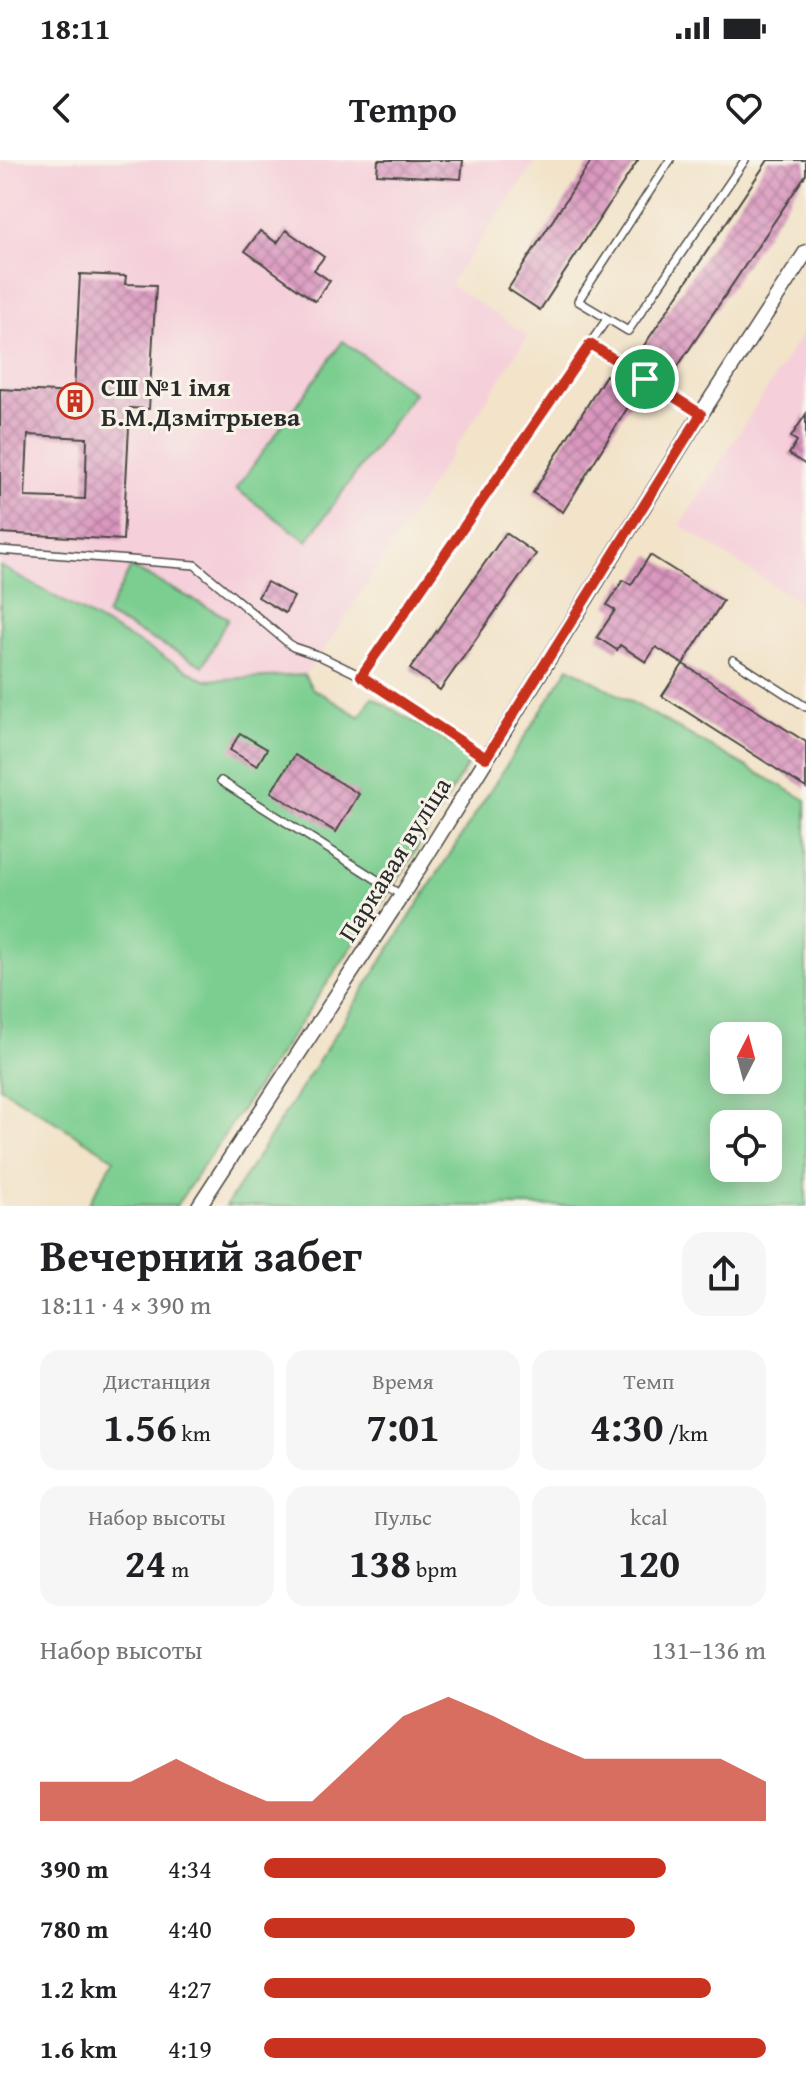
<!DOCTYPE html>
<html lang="ru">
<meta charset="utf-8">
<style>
body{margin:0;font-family:"Gentium Book Plus",serif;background:#f6f6f6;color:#202124;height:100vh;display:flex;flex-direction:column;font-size:30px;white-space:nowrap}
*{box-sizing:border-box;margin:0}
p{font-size:26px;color:#757577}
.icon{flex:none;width:44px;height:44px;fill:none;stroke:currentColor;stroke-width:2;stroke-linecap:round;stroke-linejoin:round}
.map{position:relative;height:1046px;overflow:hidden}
.drawer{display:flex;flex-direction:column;background:#fff;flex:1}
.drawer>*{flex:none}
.needle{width:52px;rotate:6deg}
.fabs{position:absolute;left:710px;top:862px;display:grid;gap:16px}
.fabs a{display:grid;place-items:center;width:72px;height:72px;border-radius:16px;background:#fff;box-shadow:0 4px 20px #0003;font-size:40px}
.pin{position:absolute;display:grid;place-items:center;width:68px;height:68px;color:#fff;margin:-34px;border:4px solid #fff;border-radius:50%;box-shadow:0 2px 8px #0007}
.round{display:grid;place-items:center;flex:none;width:84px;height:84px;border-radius:24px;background:#f6f6f6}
.overview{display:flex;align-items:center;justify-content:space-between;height:136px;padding:0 40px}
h1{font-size:44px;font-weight:800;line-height:60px}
.metrics{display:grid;grid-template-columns:repeat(3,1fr);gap:12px;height:136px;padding:8px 40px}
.metrics div{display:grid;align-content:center;border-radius:20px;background:#f6f6f6;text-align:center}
.metrics b{font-size:40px;font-weight:800}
.metrics small{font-size:22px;font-weight:400}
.metrics p{font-size:22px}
.chart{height:224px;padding:16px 40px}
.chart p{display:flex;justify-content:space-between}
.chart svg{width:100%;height:144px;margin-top:8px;fill:#c8321e;opacity:.7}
ul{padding:0 40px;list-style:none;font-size:26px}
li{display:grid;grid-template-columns:128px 96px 1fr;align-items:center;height:60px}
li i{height:20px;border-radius:10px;background:#c8321e}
.status{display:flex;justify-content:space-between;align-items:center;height:56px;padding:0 40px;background:#fff;direction:ltr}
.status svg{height:22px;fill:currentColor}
header{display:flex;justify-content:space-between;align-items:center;height:104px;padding:0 40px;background:#fff;font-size:36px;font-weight:800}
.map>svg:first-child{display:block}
</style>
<div class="status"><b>18:11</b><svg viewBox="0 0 49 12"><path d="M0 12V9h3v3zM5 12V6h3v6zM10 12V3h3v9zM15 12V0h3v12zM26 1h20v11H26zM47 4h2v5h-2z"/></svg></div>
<header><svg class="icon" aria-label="back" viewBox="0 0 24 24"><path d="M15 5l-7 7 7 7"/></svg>Tempo<svg class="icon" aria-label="heart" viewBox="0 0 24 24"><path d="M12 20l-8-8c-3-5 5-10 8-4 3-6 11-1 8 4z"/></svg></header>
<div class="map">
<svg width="806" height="1046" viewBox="0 0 806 1046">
<defs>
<pattern id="building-cross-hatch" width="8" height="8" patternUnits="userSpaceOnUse" patternTransform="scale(2)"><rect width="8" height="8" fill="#da97bf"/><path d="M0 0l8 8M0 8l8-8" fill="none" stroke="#b17b9b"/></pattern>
</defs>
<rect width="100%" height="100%" fill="#f7f3e8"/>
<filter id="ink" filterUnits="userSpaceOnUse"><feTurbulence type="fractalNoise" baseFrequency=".0125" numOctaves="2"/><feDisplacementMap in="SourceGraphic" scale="16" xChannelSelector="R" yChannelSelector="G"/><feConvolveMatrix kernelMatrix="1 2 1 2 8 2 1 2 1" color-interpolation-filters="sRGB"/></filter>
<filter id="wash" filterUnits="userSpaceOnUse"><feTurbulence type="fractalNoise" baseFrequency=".006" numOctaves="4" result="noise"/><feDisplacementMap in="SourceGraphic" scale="32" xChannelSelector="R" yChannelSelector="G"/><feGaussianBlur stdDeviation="1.8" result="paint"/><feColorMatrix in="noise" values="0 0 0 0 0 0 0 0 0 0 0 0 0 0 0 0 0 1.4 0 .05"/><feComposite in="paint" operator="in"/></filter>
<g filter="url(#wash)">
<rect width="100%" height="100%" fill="#f2e3c9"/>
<g fill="#f5cfda">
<polygon points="0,0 537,0 450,124 528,176 320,496 304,515 205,520 0,406"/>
<polygon points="806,168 806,447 680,365"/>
</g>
<g fill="#7cce90" stroke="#547c5e" stroke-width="2" fill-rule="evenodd">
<polygon points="343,181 414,233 307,381 236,329"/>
<polygon points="0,406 205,520 304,515 312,528 360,557 372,537 472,597 404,710 176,1046 87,1046 114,999 0,927"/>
<polygon points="131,407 228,458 203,506 106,455"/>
<path d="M569 507 806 640V1046H226ZM768 876V920H724V876ZM768 964V1008H724V964Z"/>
</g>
<g id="blocks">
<g fill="url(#building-cross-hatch)" fill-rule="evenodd">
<polygon points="378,0 463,0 461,19 377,14"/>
<polygon points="592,0 638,0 540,150 508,129"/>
<polygon points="768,0 806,0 806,14 674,212 641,190"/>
<polygon points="286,70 324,97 314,110 330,121 315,141 245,91 260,71 277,83"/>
<path d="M80 114 126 116 125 124 156 125 149 249 130 248 123 380 0 373V229L74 233ZM28 275 87 278 85 339 25 337Z"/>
<polygon points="606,215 636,234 563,352 533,333"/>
<polygon points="806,254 806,305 789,294 797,281 791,277"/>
<polygon points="506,373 536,394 440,530 410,509"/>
<polygon points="650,395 723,441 683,504 656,487 646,502 620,485 617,490 597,477 615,450 607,445 623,420 631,425"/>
<polygon points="267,422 294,437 285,453 258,437"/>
<polygon points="683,504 806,582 806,628 662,536"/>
<polygon points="240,573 267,589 257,606 230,590"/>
<polygon points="295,595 359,634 336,672 271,632"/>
</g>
</g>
</g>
<g filter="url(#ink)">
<use href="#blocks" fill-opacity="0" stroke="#494743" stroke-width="2"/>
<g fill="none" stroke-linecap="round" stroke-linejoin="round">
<defs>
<g id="lane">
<polyline points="670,0 578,141 628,171 745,0"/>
<polyline points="590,184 701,254"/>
<polyline points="0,390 195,405 293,487 320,496 361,516 486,598"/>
<polyline points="733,500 806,547"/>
<polyline points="361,516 607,159"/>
<polyline points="221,621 401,735"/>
</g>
<polyline id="street" points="199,1046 402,735 701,254 806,92"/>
</defs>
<use href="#lane" stroke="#494743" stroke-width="10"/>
<use href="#street" stroke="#494743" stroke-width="17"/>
<use href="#lane" stroke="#fff" stroke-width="7"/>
<use href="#street" stroke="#fff" stroke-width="14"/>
</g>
</g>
<g fill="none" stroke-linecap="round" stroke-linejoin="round" filter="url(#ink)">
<defs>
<polygon id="route" points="590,184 701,254 486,598 361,516"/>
</defs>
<use href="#route" stroke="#fff" stroke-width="16"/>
<use href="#route" stroke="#c8321e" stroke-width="10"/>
</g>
<defs>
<symbol id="building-ring" viewBox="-11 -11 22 22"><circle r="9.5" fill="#f7f3e8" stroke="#c8321e" stroke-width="1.5"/><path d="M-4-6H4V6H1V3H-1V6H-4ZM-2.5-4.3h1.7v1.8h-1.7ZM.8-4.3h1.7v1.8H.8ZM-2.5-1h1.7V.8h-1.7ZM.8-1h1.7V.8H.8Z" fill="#c8321e"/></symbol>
</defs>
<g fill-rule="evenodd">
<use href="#building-ring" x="55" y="221" width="40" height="40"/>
</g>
<g text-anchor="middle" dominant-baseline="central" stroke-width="6" stroke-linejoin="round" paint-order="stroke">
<g font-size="26" font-weight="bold" fill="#2b2b2b" stroke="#f7f3e8" text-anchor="start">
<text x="101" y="226">СШ №1 імя<tspan x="101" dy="30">Б.М.Дзмітрыева</tspan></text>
</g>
<g font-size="26" fill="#2b2b2b" stroke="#f7f3e8">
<text transform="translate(394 699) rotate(-58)">Паркавая вуліца</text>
</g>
</g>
</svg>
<div class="fabs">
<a><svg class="needle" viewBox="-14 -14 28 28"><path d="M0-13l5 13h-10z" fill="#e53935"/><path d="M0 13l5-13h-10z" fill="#757577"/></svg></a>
<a><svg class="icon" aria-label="locate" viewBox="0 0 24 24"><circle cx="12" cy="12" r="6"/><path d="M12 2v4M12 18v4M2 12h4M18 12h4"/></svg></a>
</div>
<div class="pin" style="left:645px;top:219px;background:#1e9e55"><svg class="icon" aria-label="arrive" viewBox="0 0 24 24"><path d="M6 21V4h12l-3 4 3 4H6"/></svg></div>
</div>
<section class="drawer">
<div class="overview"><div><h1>Вечерний забег</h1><p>18:11 · 4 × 390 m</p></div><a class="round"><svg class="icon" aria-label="share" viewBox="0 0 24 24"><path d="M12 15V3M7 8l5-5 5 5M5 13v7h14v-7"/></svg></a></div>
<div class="metrics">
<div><p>Дистанция</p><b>1.56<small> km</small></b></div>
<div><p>Время</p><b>7:01</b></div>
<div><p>Темп</p><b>4:30<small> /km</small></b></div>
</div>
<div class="metrics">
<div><p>Набор высоты</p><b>24<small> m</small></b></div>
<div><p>Пульс</p><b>138<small> bpm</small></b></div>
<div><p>kcal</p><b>120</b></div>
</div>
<div class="chart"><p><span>Набор высоты</span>131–136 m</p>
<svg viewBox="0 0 160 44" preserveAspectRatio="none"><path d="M0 44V32L10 32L20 32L30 25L40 32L50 38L60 38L70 25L80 12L90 6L100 12L110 19L120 25L130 25L140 25L150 25L160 32V44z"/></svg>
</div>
<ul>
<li><b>390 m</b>4:34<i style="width:80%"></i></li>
<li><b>780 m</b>4:40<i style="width:74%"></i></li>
<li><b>1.2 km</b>4:27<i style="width:89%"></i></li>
<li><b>1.6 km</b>4:19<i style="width:100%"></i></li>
</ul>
</section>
